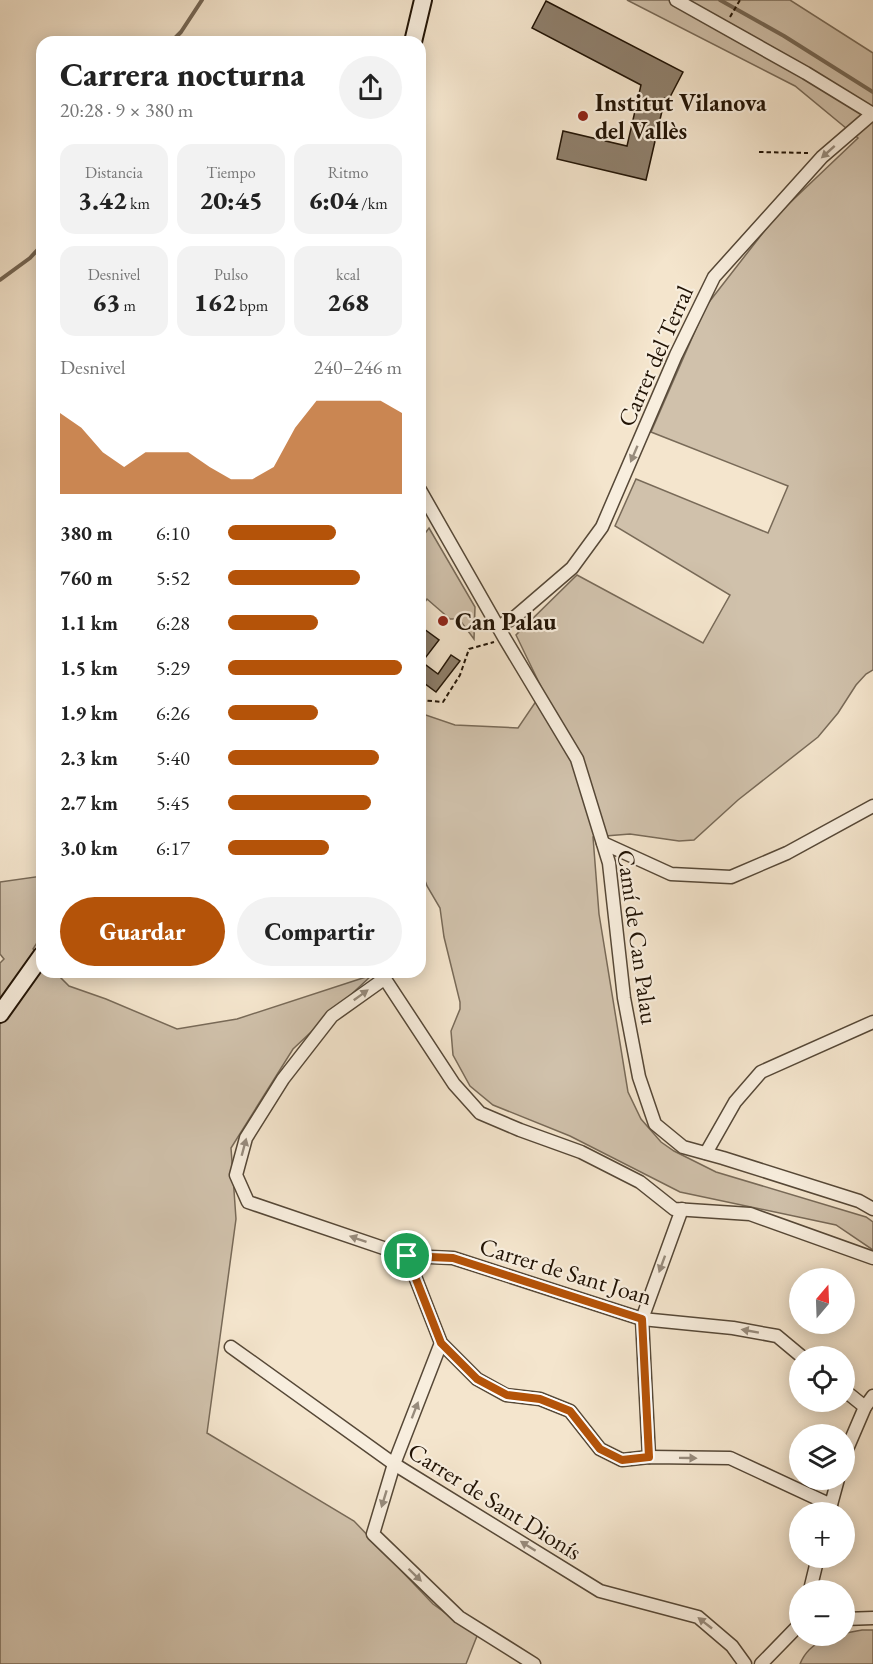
<!DOCTYPE html>
<html lang="es">
<meta charset="utf-8">
<style>
body{margin:0;font-family:"EB Garamond",serif;background:#f2f2f2;color:#222;height:100vh;display:flex;flex-direction:column;font-size:22px;white-space:nowrap}
*{box-sizing:border-box;margin:0}
p{font-size:20px;color:#767676}
.icon{flex:none;width:33px;height:33px;fill:none;stroke:currentColor;stroke-width:2;stroke-linecap:round;stroke-linejoin:round}
.map{position:relative;flex:1;overflow:hidden}
.side{position:absolute;left:36px;top:36px;width:390px;height:942px;display:flex;flex-direction:column;background:#fff;border-radius:18px;box-shadow:0 3px 15px #0003}
.side>*{flex:none}
.needle{width:39px;rotate:19deg}
.controls{position:absolute;left:789px;top:1268px;display:grid;gap:12px}
.controls a{display:grid;place-items:center;width:66px;height:66px;border-radius:50%;background:#fff;box-shadow:0 3px 15px #0003;font-size:30px}
.pin{position:absolute;display:grid;place-items:center;width:51px;height:51px;color:#fff;margin:-26px;border:3px solid #fff;border-radius:50%;box-shadow:0 2px 6px #0007}
.round{display:grid;place-items:center;flex:none;width:63px;height:63px;border-radius:32px;background:#f2f2f2}
.summary{display:flex;align-items:center;justify-content:space-between;height:102px;padding:0 24px}
h1{font-size:33px;font-weight:800;line-height:45px}
.figures{display:grid;grid-template-columns:repeat(3,1fr);gap:9px;height:102px;padding:6px 24px}
.figures div{display:grid;align-content:center;border-radius:15px;background:#f2f2f2;text-align:center}
.figures b{font-size:26px;font-weight:800}
.figures small{font-size:16px;font-weight:400}
.figures p{font-size:16px}
.chart{height:168px;padding:12px 24px}
.chart p{display:flex;justify-content:space-between}
.chart svg{width:100%;height:108px;margin-top:6px;fill:#b45309;opacity:.7}
.cta{display:flex;gap:12px;margin-top:auto;padding:12px 24px}
.cta a{flex:1;height:69px;border-radius:36px;background:#b45309;color:#fff;font-size:24px;font-weight:800;line-height:69px;text-align:center}
.cta a+a{background:#f2f2f2;color:#222}
ul{padding:0 24px;list-style:none;font-size:20px}
li{display:grid;grid-template-columns:96px 72px 1fr;align-items:center;height:45px}
li i{height:15px;border-radius:8px;background:#b45309}
.map>svg:first-child{display:block}
</style>
<div class="map">
<svg width="873" height="1664" viewBox="0 0 873 1664">
<rect width="100%" height="100%" fill="#f4e5cd"/>
<filter id="stains"><feTurbulence type="fractalNoise" baseFrequency=".00333" numOctaves="4"/><feColorMatrix values="0 0 0 0 .2 0 0 0 0 .09 0 0 0 0 .02 0 0 0 .5 -.17"/></filter>
<radialGradient id="worn" r=".72"><stop offset=".6" stop-color="#630" stop-opacity="0"/><stop offset="1" stop-color="#630" stop-opacity=".3"/></radialGradient>
<g fill="#d0c1ab" stroke="#786a58" stroke-width="1.5">
<polygon points="627,0 790,0 873,53 873,670 866,674 856,685 838,713 818,737 738,800 694,840 679,841 630,834 593,837 599,914 628,1092 641,1119 661,1142 674,1151 716,1172 866,1217 873,1222 873,1250 836,1225 680,1192 570,1136 493,1105 470,1086 453,1055 451,1031 460,1009 460,1002 444,937 440,908 427,886 420,867 420,713 455,725 518,728 543,691 516,635 577,575 703,643 730,595 615,526 636,479 768,533 788,486 651,432 706,306 776,216 858,138 795,86"/>
<polygon points="429,528 475,607 474,639 459,619 450,619 427,599 420,609 420,540"/>
<polygon points="42,876 42,935 33,949 42,958 42,972 55,972 69,986 106,999 177,1029 237,1019 372,975 293,1049 231,1148 236,1219 207,1433 354,1521 433,1604 477,1636 466,1664 0,1664 0,963 4,959 0,954 0,882"/>
<path d="M862 1630H873V1664H800C810 1638 839 1634 862 1630Z"/>
</g>
<g fill="none" stroke-linecap="round" stroke-linejoin="round">
<g stroke="#746654" stroke-width="4">
<polyline points="720,0 784,36 873,92"/>
<polyline points="171,42 181,32 202,0"/>
<polyline points="0,280 30,258 42,245"/>
</g>
</g>
<g fill="#8f806d" stroke="#211305" stroke-width="1.5">
<polygon points="546,1 683,72 669,99 665,98 646,180 557,159 563,131 627,146 641,85 532,28"/>
<polygon points="420,626 439,640 422,662 438,674 451,655 460,661 436,692 420,680"/>
</g>
<g fill="none" stroke-linecap="round" stroke-linejoin="round">
<defs>
<g id="minor">
<polyline points="676,0 806,73 873,114"/>
<polyline points="420,490 505,639 577,759 609,863 624,998 639,1077 655,1124 683,1147 723,1158 859,1201 873,1209"/>
<polyline points="498,627 515,617 572,568 602,527 676,355 714,277 822,157 872,114"/>
<polyline points="603,843 671,874 731,877 787,853 873,806"/>
<polyline points="381,973 454,1084 480,1113 520,1130 581,1152 640,1182 674,1209 750,1214 873,1258"/>
<polyline points="384,979 332,1016 283,1079 246,1138 236,1175 248,1202 407,1256 453,1258 642,1319 733,1328 777,1336 801,1356"/>
<polyline points="706,1153 735,1102 761,1072 873,1022"/>
<polyline points="407,1256 441,1343 477,1379 506,1395 540,1399 570,1411 600,1449 622,1460 649,1457 730,1458 831,1505"/>
<polyline points="441,1343 394,1464 373,1534 459,1617 534,1664"/>
<polyline points="231,1347 394,1464 600,1591 698,1617 732,1646 745,1664"/>
<polyline points="844,1390 865,1407"/>
<polyline points="844,1456 865,1407 873,1396"/>
<polyline points="649,1457 642,1319 682,1209"/>
<polyline points="829,1512 838,1479"/>
<polyline points="810,1590 818,1557"/>
<polyline points="844,1619 873,1618"/>
<polyline points="761,1664 800,1624"/>
</g>
<g id="secondary">
<polyline points="413,42 423,0"/>
<polyline points="0,1014 42,955"/>
</g>
</defs>
<use href="#minor" stroke="#564837" stroke-width="15"/>
<use href="#secondary" stroke="#211305" stroke-width="20"/>
<g stroke="#211305" stroke-width="2" stroke-dasharray="4.5 3" stroke-linecap="butt">
<polyline points="730,17 740,0"/>
<polyline points="759,152 808,153"/>
<polyline points="420,529 425,522"/>
<polyline points="420,700 443,702 460,675 469,649 494,642"/>
</g>
<use href="#minor" stroke="#f8eede" stroke-width="12"/>
<use href="#secondary" stroke="#f8eede" stroke-width="16"/>
</g>
<defs><path id="oneway-solid" d="M-6-.8H1V-3.2L6.5 0L1 3.2V.8H-6Z" transform="scale(1.5)"/></defs>
<g fill="#978b7c">
<use href="#oneway-solid" transform="translate(828 152) rotate(138)"/>
<use href="#oneway-solid" transform="translate(634 454) rotate(113)"/>
<use href="#oneway-solid" transform="translate(361 995) rotate(-36)"/>
<use href="#oneway-solid" transform="translate(244 1147) rotate(-75)"/>
<use href="#oneway-solid" transform="translate(358 1239) rotate(-161)"/>
<use href="#oneway-solid" transform="translate(662 1264) rotate(110)"/>
<use href="#oneway-solid" transform="translate(750 1331) rotate(-170)"/>
<use href="#oneway-solid" transform="translate(415 1410) rotate(-69)"/>
<use href="#oneway-solid" transform="translate(688 1458) rotate(1)"/>
<use href="#oneway-solid" transform="translate(384 1499) rotate(107)"/>
<use href="#oneway-solid" transform="translate(528 1546) rotate(-148)"/>
<use href="#oneway-solid" transform="translate(415 1575) rotate(44)"/>
<use href="#oneway-solid" transform="translate(705 1623) rotate(-142)"/>
</g>
<g fill="none" stroke-linecap="round" stroke-linejoin="round">
<defs>
<polygon id="route" points="407,1256 453,1258 642,1319 649,1457 622,1460 600,1449 570,1411 540,1399 507,1395 477,1379 441,1343"/>
</defs>
<use href="#route" stroke="#fff" stroke-width="12"/>
<use href="#route" stroke="#b45309" stroke-width="8"/>
</g>
<g fill="#8f2418" stroke="#f8eede" stroke-width="2">
<circle cx="583" cy="116" r="6"/>
<circle cx="443" cy="621" r="6"/>
</g>
<g text-anchor="middle" dominant-baseline="central" stroke-width="4.5" stroke-linejoin="round" paint-order="stroke">
<g font-size="24" font-weight="bold" fill="#211305" stroke="#f8eede" text-anchor="start">
<text x="595" y="102">Institut Vilanova<tspan x="595" dy="28">del Vallès</tspan></text>
<text x="455" y="621">Can Palau</text>
</g>
<g font-size="24" fill="#211305" stroke="#f8eede">
<text transform="translate(655 356) rotate(-66)">Carrer del Terral</text>
<text transform="translate(638 937) rotate(82)">Camí de Can Palau</text>
<text transform="translate(566 1271) rotate(17)">Carrer de Sant Joan</text>
<text transform="translate(495 1501) rotate(32)">Carrer de Sant Dionís</text>
</g>
</g>
<rect width="100%" height="100%" filter="url(#stains)"/>
<rect width="100%" height="100%" fill="url(#worn)"/>
</svg>
<div class="controls">
<a><svg class="needle" viewBox="-14 -14 28 28"><path d="M0-13l5 13h-10z" fill="#e53935"/><path d="M0 13l5-13h-10z" fill="#767676"/></svg></a>
<a><svg class="icon" aria-label="locate" viewBox="0 0 24 24"><circle cx="12" cy="12" r="6"/><path d="M12 2v4M12 18v4M2 12h4M18 12h4"/></svg></a>
<a><svg class="icon" aria-label="layers" viewBox="0 0 24 24"><path d="M12 4l9 5-9 5-9-5zM3 14l9 5 9-5"/></svg></a>
<a>+</a>
<a>−</a>
</div>
<div class="pin" style="left:407px;top:1256px;background:#1e9e55"><svg class="icon" aria-label="arrive" viewBox="0 0 24 24"><path d="M6 21V4h12l-3 4 3 4H6"/></svg></div>
<section class="side">
<div class="summary"><div><h1>Carrera nocturna</h1><p>20:28 · 9 × 380 m</p></div><a class="round"><svg class="icon" aria-label="share" viewBox="0 0 24 24"><path d="M12 15V3M7 8l5-5 5 5M5 13v7h14v-7"/></svg></a></div>
<div class="figures">
<div><p>Distancia</p><b>3.42<small> km</small></b></div>
<div><p>Tiempo</p><b>20:45</b></div>
<div><p>Ritmo</p><b>6:04<small> /km</small></b></div>
</div>
<div class="figures">
<div><p>Desnivel</p><b>63<small> m</small></b></div>
<div><p>Pulso</p><b>162<small> bpm</small></b></div>
<div><p>kcal</p><b>268</b></div>
</div>
<div class="chart"><p><span>Desnivel</span>240–246 m</p>
<svg viewBox="0 0 160 44" preserveAspectRatio="none"><path d="M0 44V11L10 17L20 27L30 33L40 27L50 27L60 27L70 33L80 38L90 38L100 33L110 17L120 6L130 6L140 6L150 6L160 11V44z"/></svg>
</div>
<ul>
<li><b>380 m</b>6:10<i style="width:62%"></i></li>
<li><b>760 m</b>5:52<i style="width:76%"></i></li>
<li><b>1.1 km</b>6:28<i style="width:52%"></i></li>
<li><b>1.5 km</b>5:29<i style="width:100%"></i></li>
<li><b>1.9 km</b>6:26<i style="width:52%"></i></li>
<li><b>2.3 km</b>5:40<i style="width:87%"></i></li>
<li><b>2.7 km</b>5:45<i style="width:82%"></i></li>
<li><b>3.0 km</b>6:17<i style="width:58%"></i></li>
</ul>
<div class="cta"><a>Guardar</a><a>Compartir</a></div>
</section>
</div>
